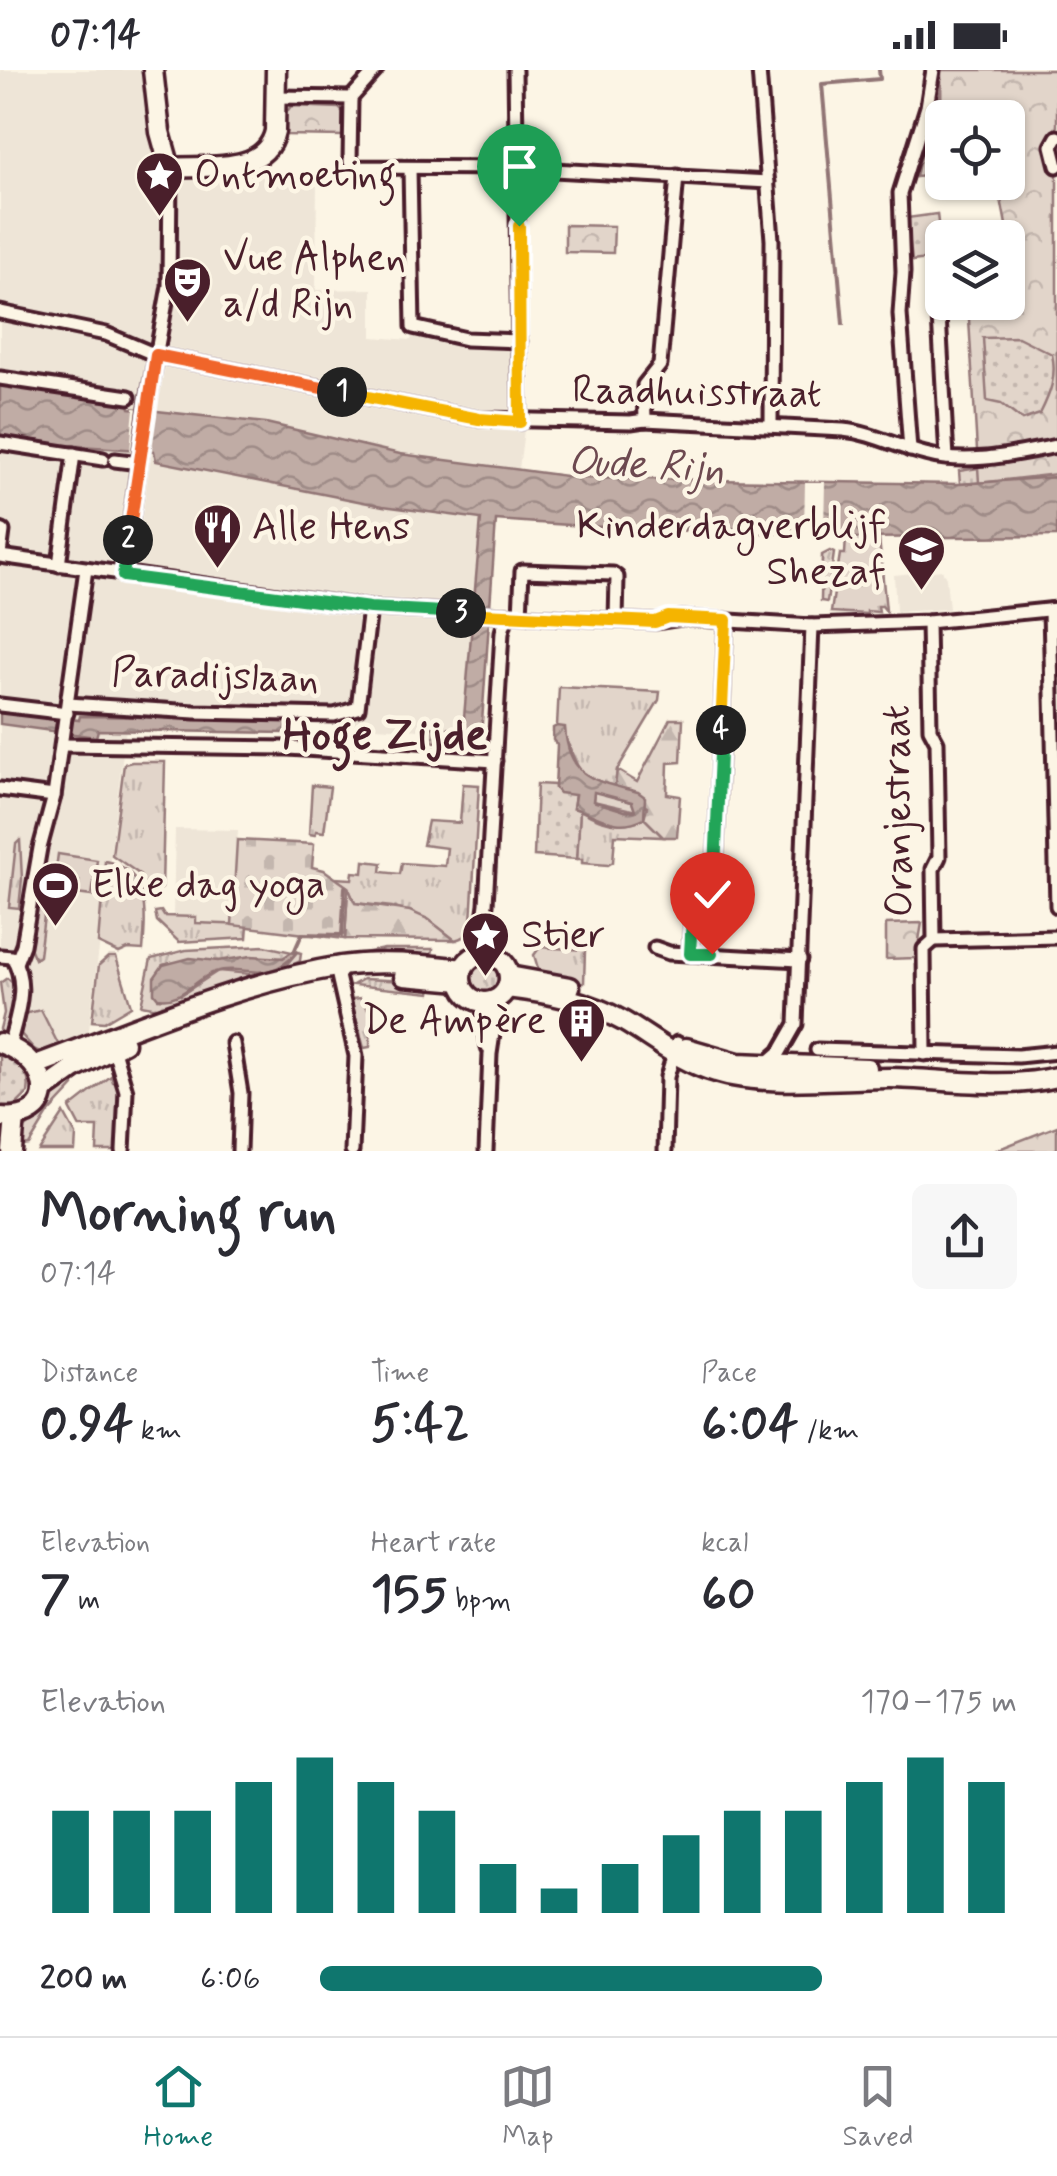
<!DOCTYPE html>
<meta charset="utf-8">
<style>
body{margin:0;font-family:Mynerve,sans-serif;background:#f7f7f7;color:#2b2b33;height:100vh;display:flex;flex-direction:column;font-size:38px;white-space:nowrap}
*{box-sizing:border-box;margin:0}
p{font-size:32px;color:#7c7c81}
.icon{flex:none;width:55px;height:55px;fill:none;stroke:currentColor;stroke-width:2;stroke-linecap:round;stroke-linejoin:round}
.map{position:relative;height:1081px;overflow:hidden}
.side{display:flex;flex-direction:column;background:#fff;flex:1}
.side>*{flex:none}
.controls{position:absolute;left:925px;top:30px;display:grid;gap:20px}
.controls a{display:grid;place-items:center;width:100px;height:100px;border-radius:15px;background:#fff;box-shadow:0 2px 8px #0004;font-size:50px}
.pin{position:absolute;display:grid;place-items:center;width:85px;height:85px;color:#fff;margin:-102px -42px;border-radius:50% 50% 50% 0;rotate:-45deg;box-shadow:0 0 10px #0007}
.pin .icon{rotate:45deg}
.km{position:absolute;width:50px;height:50px;margin:-25px;border-radius:50%;background:#222;color:#fff;font-size:28px;line-height:50px;text-align:center}
.round{display:grid;place-items:center;flex:none;width:105px;height:105px;border-radius:15px;background:#f7f7f7}
.headline{display:flex;align-items:center;justify-content:space-between;height:170px;padding:0 40px}
h1{font-size:55px;font-weight:700;line-height:75px}
.figures{display:grid;grid-template-columns:repeat(3,1fr);gap:15px;height:170px;padding:10px 40px}
.figures div{display:grid;align-content:center}
.figures b{font-size:50px;font-weight:700}
.figures small{font-size:28px;font-weight:400}
.figures p{font-size:28px}
.chart{height:280px;padding:20px 40px}
.chart p{display:flex;justify-content:space-between}
.chart svg{width:100%;height:180px;margin-top:10px;stroke:#0f766e;stroke-width:6}
ul{padding:0 40px;list-style:none;font-size:32px}
li{display:grid;grid-template-columns:160px 120px 1fr;align-items:center;height:75px}
li i{height:25px;border-radius:12px;background:#0f766e}
.status{display:flex;justify-content:space-between;align-items:center;height:70px;padding:0 50px;background:#fff;direction:ltr}
.status svg{height:28px;fill:currentColor}
.tabs{display:flex;justify-content:space-around;align-items:center;height:140px;border-top:2px solid #e1e1e2;background:#fff;font-size:28px;color:#7c7c81}
.tabs a{display:grid;justify-items:center;gap:5px}
.tabs .current{color:#0f766e}
.map>svg:first-child{display:block}
</style>
<div class="status"><b>07:14</b><svg viewBox="0 0 49 12"><path d="M0 12V9h3v3zM5 12V6h3v6zM10 12V3h3v9zM15 12V0h3v12zM26 1h20v11H26zM47 4h2v5h-2z"/></svg></div>
<div class="map">
<svg width="1057" height="1081" viewBox="0 0 1057 1081">
<defs>
<pattern id="grass-tufts" width="24" height="20" patternUnits="userSpaceOnUse" patternTransform="scale(2.5)"><rect width="24" height="20" fill="#e2d5ca"/><path d="M3 7l-1-3M5 7V3M7 7l1-3M15 17l-1-3M17 17v-4M19 17l1-3" fill="none" stroke="#c3b6ae"/></pattern>
<pattern id="forest-firs" width="22" height="20" patternUnits="userSpaceOnUse" patternTransform="scale(2.5)"><rect width="22" height="20" fill="#e2d5ca"/><path d="M5 1l3.5 6h-7zM16 11l3.5 6h-7z" fill="#c3b6ae"/></pattern>
<pattern id="cemetery-stones" width="16" height="16" patternUnits="userSpaceOnUse" patternTransform="scale(2.5)"><rect width="16" height="16" fill="#e2d5ca"/><path d="M2 7V4a2 2 0 0 1 4 0v3zM10 15v-3a2 2 0 0 1 4 0v3z" fill="#c3b6ae"/></pattern>
<pattern id="park-crowns" width="20" height="18" patternUnits="userSpaceOnUse" patternTransform="scale(2.5)"><rect width="20" height="18" fill="#e2d5ca"/><path d="M2 6a3 3 0 1 1 6 0M12 15a3 3 0 1 1 6 0" fill="none" stroke="#c3b6ae"/></pattern>
<pattern id="garden-dots" width="8" height="8" patternUnits="userSpaceOnUse" patternTransform="scale(2.5)"><rect width="8" height="8" fill="#e2d5ca"/><path d="M2 2h.1M6 6h.1" fill="none" stroke="#c3b6ae" stroke-width="1.8" stroke-linecap="round"/></pattern>
<pattern id="water-waves" width="16" height="10" patternUnits="userSpaceOnUse" patternTransform="scale(2.5)"><rect width="16" height="10" fill="#c0aca5"/><path d="M0 5q4-4 8 0t8 0" fill="none" stroke="#9e8b87"/></pattern>
</defs>
<rect width="100%" height="100%" fill="#fcf5e5"/>
<filter id="ink" filterUnits="userSpaceOnUse"><feTurbulence type="fractalNoise" baseFrequency=".01" numOctaves="2"/><feDisplacementMap in="SourceGraphic" scale="20" xChannelSelector="R" yChannelSelector="G"/><feConvolveMatrix kernelMatrix="1 2 1 2 8 2 1 2 1" color-interpolation-filters="sRGB"/></filter>
<g filter="url(#ink)">
<g fill="#eee5d7">
<polygon points="0,0 147,0 160,79 180,97 222,102 317,104 316,220 372,219 372,267 411,270 413,260 519,274 525,352 518,407 485,449 465,663 285,651 127,650 87,976 48,987 14,969 17,892 0,886"/>
<polygon points="942,500 946,508 949,539 896,542 894,505"/>
<polygon points="175,759 238,760 232,855 196,853 195,847 173,847"/>
</g>
<g fill="url(#grass-tufts)" stroke="#967a7a" stroke-width="2.5">
<polygon points="944,9 942,104 916,107 919,93"/>
<polygon points="1057,386 1057,407 960,414 959,401"/>
<polygon points="846,467 879,468 886,541 882,536 878,536 879,542 867,541 867,544 831,542 840,484 845,484"/>
<polygon points="830,481 834,483 827,532 821,531 822,485"/>
<path d="M559 617 660 622 659 630 617 700 615 716C563 705 583 688 557 656Z"/>
<polygon points="132,692 165,692 162,818 152,825 139,804 112,785 124,694"/>
<polygon points="463,714 479,715 471,852 464,867 455,870 428,849 392,837 355,833 348,817 334,808 352,809 353,802 363,803 364,791 382,793 381,802 400,804 402,793 445,796 447,778 423,775 428,751 460,753"/>
<polygon points="312,715 330,717 324,762 316,761 315,765 309,764"/>
<polygon points="594,721 632,732 636,741 593,731"/>
<path d="M580 740C599 752 622 759 644 748L663 767 615 765 613 792 608 795 582 793V789H577Z"/>
<polygon points="20,770 22,809 19,838 9,837 16,774"/>
<polygon points="58,784 97,790 92,826 53,821"/>
<path d="M105 791C150 799 146 845 143 880L128 879 119 883 98 873Z"/>
<polygon points="36,837 45,838 39,886 35,889 29,875"/>
<polygon points="161,841 164,846 196,847 196,853 248,855 247,868 179,872 157,851 155,842"/>
<path d="M265 876 292 882 283 888C260 886 241 890 219 891 197 891 186 889 163 895L181 925 218 901 251 904 288 893 297 882 301 883 300 891 284 899 158 938 141 935 151 889 186 880Z"/>
<polygon points="540,877 585,880 584,913 574,914 540,905 534,885"/>
<polygon points="384,879 433,879 431,890 305,895"/>
<polygon points="108,887 116,887 131,936 104,952 92,951 99,895"/>
<circle cx="485" cy="909" r="14"/>
<polygon points="7,908 14,914 15,934 7,960 2,964 0,959 4,943 0,913"/>
<polygon points="363,909 432,912 430,923 353,915"/>
<polygon points="360,928 371,943 370,977 364,978 351,929"/>
<polygon points="41,940 62,982 46,985 34,979 21,964 23,944"/>
<polygon points="72,1006 74,1016 48,1044 29,1075 16,1077 22,1061 40,1046 54,1020"/>
<polygon points="111,1006 113,1012 118,1013 117,1081 97,1081 98,1057 80,1057 70,1038"/>
<polygon points="64,1043 76,1065 75,1081 39,1081"/>
<polygon points="1057,1056 1057,1079 1052,1081 994,1081"/>
</g>
<g fill="url(#forest-firs)" stroke="#967a7a" stroke-width="2.5">
<polygon points="670,649 683,649 681,692 668,693 667,724 680,726 677,767 663,767 644,748 647,737 615,716 617,700 637,712"/>
<polygon points="348,817 355,833 410,841 428,849 455,870 345,869"/>
</g>
<polygon fill="url(#cemetery-stones)" stroke="#967a7a" stroke-width="2.5" points="237,770 314,774 312,797 324,800 348,817 345,869 232,855"/>
<g fill="url(#park-crowns)" stroke="#967a7a" stroke-width="2.5">
<polygon points="941,0 1057,0 1057,404 979,413 968,233 1008,232 1008,220 1018,217 998,113 1008,112 1008,48 942,48 942,98"/>
<polygon points="291,36 339,38 343,42 343,66 286,65 286,43"/>
<polygon points="565,155 614,156 613,183 565,182"/>
<polygon points="922,853 916,888 886,889 886,854"/>
</g>
<g fill="url(#garden-dots)" stroke="#967a7a" stroke-width="2.5">
<polygon points="937,144 942,187 912,191 907,148"/>
<path d="M1018 267 1052 284C1057 307 1050 324 1040 344L1022 350 1001 334 987 331 983 268Z"/>
<polygon points="537,714 555,715 555,718 575,725 573,738 580,740 577,789 534,786"/>
<path d="M0 985C18 993 32 1001 28 1023L16 1035 0 1036Z"/>
</g>
<g fill="url(#water-waves)" stroke="#917474" stroke-width="2.5" fill-rule="evenodd">
<path d="M0 314 129 334 130 338 266 353 400 384 581 408 960 414 1057 407V466L855 468 827 464 826 457H801L800 464C699 462 598 458 496 450L481 667 475 674 422 671 423 657 463 659 481 449 383 436 156 391 154 381 64 375 0 365Z"/>
<polygon points="0,640 79,650 80,646 287,649 286,663 98,660 96,667 0,654"/>
<path d="M557 656 565 657C568 709 596 711 638 722L645 727 644 748C615 763 599 745 573 738L575 725 559 723 555 718 557 675 553 670V658ZM594 722 632 732 635 741H625L593 731Z"/>
<path d="M292 882H297C266 917 245 893 215 902 194 909 183 932 158 928L154 923V908L163 895 190 888 218 891 251 886 283 888Z"/>
</g>
<g fill="#fcf5e5">
<polygon points="134,338 157,341 151,384 130,381"/>
<polygon points="805,412 825,412 824,461 804,460"/>
</g>
<g fill="none" stroke-linecap="round" stroke-linejoin="round">
<g stroke="#917474" stroke-width="4">
<polyline points="843,254 822,14 880,9 879,0"/>
<polyline points="294,882 302,864 342,865 345,817"/>
</g>
<defs>
<g id="street">
<polyline points="515,0 520,352"/>
<polyline points="759,0 772,170 771,354"/>
<polyline points="276,27 351,28 350,92 355,97 518,98 768,112"/>
<polyline points="351,28 376,0"/>
<polyline points="1057,67 1052,76 1057,96"/>
<polyline points="410,98 413,257 466,269 520,271"/>
<polyline points="938,228 947,388"/>
<path d="M0 242 106 264 156 285 479 349 631 352 645 350 843 360C873 363 897 377 925 384 968 396 1014 384 1057 376"/>
<polyline points="0,308 129,327"/>
<polyline points="645,350 644,315 660,295 677,106"/>
<polyline points="0,373 103,389"/>
<polyline points="910,380 900,244 903,202 900,123 927,37 933,0"/>
<polyline points="115,390 139,393"/>
<polyline points="0,460 3,461 0,484"/>
<polyline points="0,486 370,538 507,545 655,552 681,548 812,556 928,552 1057,539"/>
<polyline points="59,495 74,384"/>
<polyline points="123,505 148,330 169,216 170,98"/>
<polyline points="1050,540 1057,836"/>
<polyline points="520,545 522,501 613,504 617,507 616,550"/>
<polyline points="68,634 195,642 334,645 358,638 370,538"/>
<polyline points="0,635 67,643"/>
<polyline points="62,675 288,678 495,691"/>
<polyline points="0,719 54,726"/>
<polyline points="489,848 491,885"/>
<polyline points="934,870 1057,867"/>
<polyline points="655,878 669,883 800,890"/>
<polyline points="479,884 486,834 502,562 507,545"/>
<polyline points="690,884 692,847 713,848 726,550"/>
<path d="M0 886 12 887C30 914 16 948 9 976"/>
<polyline points="16,893 23,875 40,778 54,726 86,499"/>
<polyline points="345,896 338,906 356,986 352,1081"/>
<polyline points="482,932 488,977"/>
<polyline points="233,973 241,1023 239,1081"/>
<polyline points="113,977 126,1021 123,1081"/>
<polyline points="817,980 1018,986 1057,982"/>
<polyline points="925,984 924,879 934,870 933,799 939,787 937,672 930,659 928,552"/>
<polyline points="765,995 780,982 796,954 812,556"/>
<polyline points="486,1081 490,984 495,950 492,931"/>
<polyline points="665,1081 667,1007 677,973"/>
</g>
<g id="secondary">
<path d="M153 0 160 62 170 98C205 95 266 105 275 61L276 0"/>
<circle cx="485" cy="908" r="24"/>
<polyline points="404,906 461,911"/>
<polyline points="509,906 570,917"/>
<path d="M507 918C549 923 586 930 623 951 654 969 680 992 716 1002 763 1017 839 1008 890 1008 944 1009 1004 1020 1057 1007"/>
<path d="M0 973C57 993 58 1053 0 1047"/>
<polyline points="686,978 738,993 867,998"/>
<path d="M36 995C134 959 237 913 341 896 380 890 424 894 463 899"/>
<polyline points="43,1021 74,999 124,973"/>
<polyline points="12,1081 15,1047"/>
</g>
</defs>
<use href="#street" stroke="#4a1f2b" stroke-width="19"/>
<use href="#secondary" stroke="#4a1f2b" stroke-width="25"/>
<use href="#street" stroke="#fcf5e5" stroke-width="11"/>
<use href="#secondary" stroke="#fcf5e5" stroke-width="18"/>
</g>
</g>
<g fill="none" stroke-linecap="round" stroke-linejoin="round" filter="url(#ink)">
<defs>
<polyline id="split-1" points="342,322 479,349 520,352 519,156"/>
<polyline id="split-2" points="128,470 156,285 342,322"/>
<polyline id="split-3" points="128,470 123,506 370,538 461,543"/>
<polyline id="split-4" points="461,543 655,552 668,547 726,550 721,660"/>
<polyline id="split-5" points="712,884 690,884 692,847 713,848 721,660"/>
</defs>
<use href="#split-1" stroke="#fff" stroke-width="20"/>
<use href="#split-2" stroke="#fff" stroke-width="20"/>
<use href="#split-3" stroke="#fff" stroke-width="20"/>
<use href="#split-4" stroke="#fff" stroke-width="20"/>
<use href="#split-5" stroke="#fff" stroke-width="20"/>
<use href="#split-1" stroke="#f5b400" stroke-width="12"/>
<use href="#split-2" stroke="#f0652b" stroke-width="12"/>
<use href="#split-3" stroke="#22a559" stroke-width="12"/>
<use href="#split-4" stroke="#f5b400" stroke-width="12"/>
<use href="#split-5" stroke="#22a559" stroke-width="12"/>
</g>
<defs>
<symbol id="sight-pin" viewBox="-11 -11 22 30"><path d="M0 17L-7.5 6A9.5 9.5 0 1 1 7.5 6Z" fill="#4a1f2b" stroke="#fcf5e5"/><path d="M0-6L1.8-2.2L6-1.7L2.9 1.2L3.7 5.4L0 3.3L-3.7 5.4L-2.9 1.2L-6-1.7L-1.8-2.2Z" fill="#fff"/></symbol>
<symbol id="theatre-pin" viewBox="-11 -11 22 30"><path d="M0 17L-7.5 6A9.5 9.5 0 1 1 7.5 6Z" fill="#4a1f2b" stroke="#fcf5e5"/><path d="M-5-5.5Q0-4 5-5.5V0Q5 5 0 6Q-5 5-5 0ZM-3.3-2.5H-1v1.5H-3.3ZM1-2.5H3.3v1.5H1ZM-2.8 1Q0 5.5 2.8 1Z" fill="#fff"/></symbol>
<symbol id="restaurant-pin" viewBox="-11 -11 22 30"><path d="M0 17L-7.5 6A9.5 9.5 0 1 1 7.5 6Z" fill="#4a1f2b" stroke="#fcf5e5"/><path d="M-5-6h1v4h1v-4h1v4h1v-4h1v5L-1.5 .5V6h-2V.5L-5-1ZM5-6V6H3V1.5H1.5Q1.5-4 5-6Z" fill="#fff"/></symbol>
<symbol id="school-pin" viewBox="-11 -11 22 30"><path d="M0 17L-7.5 6A9.5 9.5 0 1 1 7.5 6Z" fill="#4a1f2b" stroke="#fcf5e5"/><path d="M0-5L7-2L0 1L-7-2ZM-4 1L0 2.5L4 1V4Q0 6-4 4Z" fill="#fff"/></symbol>
<symbol id="stadium-pin" viewBox="-11 -11 22 30"><path d="M0 17L-7.5 6A9.5 9.5 0 1 1 7.5 6Z" fill="#4a1f2b" stroke="#fcf5e5"/><path d="M0-5a6.5 5 0 1 0 0 10a6.5 5 0 1 0 0-10ZM-3.5-1.8h7v3.6h-7Z" fill="#fff"/></symbol>
<symbol id="building-pin" viewBox="-11 -11 22 30"><path d="M0 17L-7.5 6A9.5 9.5 0 1 1 7.5 6Z" fill="#4a1f2b" stroke="#fcf5e5"/><path d="M-4-6H4V6H1V3H-1V6H-4ZM-2.5-4.3h1.7v1.8h-1.7ZM.8-4.3h1.7v1.8H.8ZM-2.5-1h1.7V.8h-1.7ZM.8-1h1.7V.8H.8Z" fill="#fff"/></symbol>
</defs>
<g fill-rule="evenodd">
<use href="#sight-pin" x="132" y="78" width="55" height="75"/>
<use href="#theatre-pin" x="160" y="184" width="55" height="75"/>
<use href="#restaurant-pin" x="190" y="430" width="55" height="75"/>
<use href="#school-pin" x="894" y="452" width="55" height="75"/>
<use href="#stadium-pin" x="28" y="788" width="55" height="75"/>
<use href="#sight-pin" x="458" y="838" width="55" height="75"/>
<use href="#building-pin" x="554" y="924" width="55" height="75"/>
</g>
<g text-anchor="middle" dominant-baseline="central" stroke-width="9" stroke-linejoin="round" paint-order="stroke">
<g font-size="40" fill="#4a1f2b" stroke="#fcf5e5" text-anchor="start">
<text x="194" y="106">Ontmoeting</text>
<text x="223" y="189">Vue Alphen<tspan x="223" dy="46">a/d Rijn</tspan></text>
<text x="886" y="457" text-anchor="end">Kinderdagverblijf<tspan x="886" dy="46">Shezaf</tspan></text>
<text x="252" y="458">Alle Hens</text>
<text x="91" y="816">Elke dag yoga</text>
<text x="521" y="866">Stier</text>
<text x="546" y="952" text-anchor="end">De Ampère</text>
</g>
<g font-size="40" fill="#4a1f2b" stroke="#fcf5e5">
<text transform="translate(697 323) rotate(1)">Raadhuisstraat</text>
<text transform="translate(215 607) rotate(2)">Paradijslaan</text>
<text transform="translate(899 741) rotate(-91)">Oranjestraat</text>
</g>
<g font-size="42" font-style="italic" fill="#6d4950" stroke="#fcf5e5">
<text transform="translate(646 396) rotate(3)">Oude Rijn</text>
</g>
<g font-size="45" font-weight="bold" fill="#4a1f2b" stroke="#fcf5e5">
<text x="385" y="666">Hoge Zijde</text>
</g>
</g>
</svg>
<div class="controls">
<a><svg class="icon" aria-label="locate" viewBox="0 0 24 24"><circle cx="12" cy="12" r="6"/><path d="M12 2v4M12 18v4M2 12h4M18 12h4"/></svg></a>
<a><svg class="icon" aria-label="layers" viewBox="0 0 24 24"><path d="M12 4l9 5-9 5-9-5zM3 14l9 5 9-5"/></svg></a>
</div>
<div class="pin" style="left:519px;top:156px;background:#1e9e55"><svg class="icon" aria-label="arrive" viewBox="0 0 24 24"><path d="M6 21V4h12l-3 4 3 4H6"/></svg></div>
<div class="pin" style="left:712px;top:884px;background:#d93025"><svg class="icon" aria-label="check" viewBox="0 0 24 24"><path d="M5 12l5 5 9-10"/></svg></div>
<b class="km" style="left:342px;top:322px">1</b>
<b class="km" style="left:128px;top:470px">2</b>
<b class="km" style="left:461px;top:543px">3</b>
<b class="km" style="left:721px;top:660px">4</b>
</div>
<section class="side">
<div class="headline"><div><h1>Morning run</h1><p>07:14</p></div><a class="round"><svg class="icon" aria-label="share" viewBox="0 0 24 24"><path d="M12 15V3M7 8l5-5 5 5M5 13v7h14v-7"/></svg></a></div>
<div class="figures">
<div><p>Distance</p><b>0.94<small> km</small></b></div>
<div><p>Time</p><b>5:42</b></div>
<div><p>Pace</p><b>6:04<small> /km</small></b></div>
</div>
<div class="figures">
<div><p>Elevation</p><b>7<small> m</small></b></div>
<div><p>Heart rate</p><b>155<small> bpm</small></b></div>
<div><p>kcal</p><b>60</b></div>
</div>
<div class="chart"><p><span>Elevation</span>170–175 m</p>
<svg viewBox="0 0 160 44" preserveAspectRatio="none"><path d="M5 44V19M15 44V19M25 44V19M35 44V12M45 44V6M55 44V12M65 44V19M75 44V32M85 44V38M95 44V32M105 44V25M115 44V19M125 44V19M135 44V12M145 44V6M155 44V12"/></svg>
</div>
<ul>
<li><b>200 m</b>6:06<i style="width:72%"></i></li>
</ul>
</section>
<nav class="tabs">
<a class="current"><svg class="icon" aria-label="home" viewBox="0 0 24 24"><path d="M3 11l9-7 9 7M6 9v11h12V9"/></svg>Home</a>
<a><svg class="icon" aria-label="map" viewBox="0 0 24 24"><path d="M3 6l6-2 6 2 6-2v14l-6 2-6-2-6 2zM9 4v14M15 6v14"/></svg>Map</a>
<a><svg class="icon" aria-label="saved" viewBox="0 0 24 24"><path d="M7 4h10v16l-5-4-5 4z"/></svg>Saved</a>
</nav>
